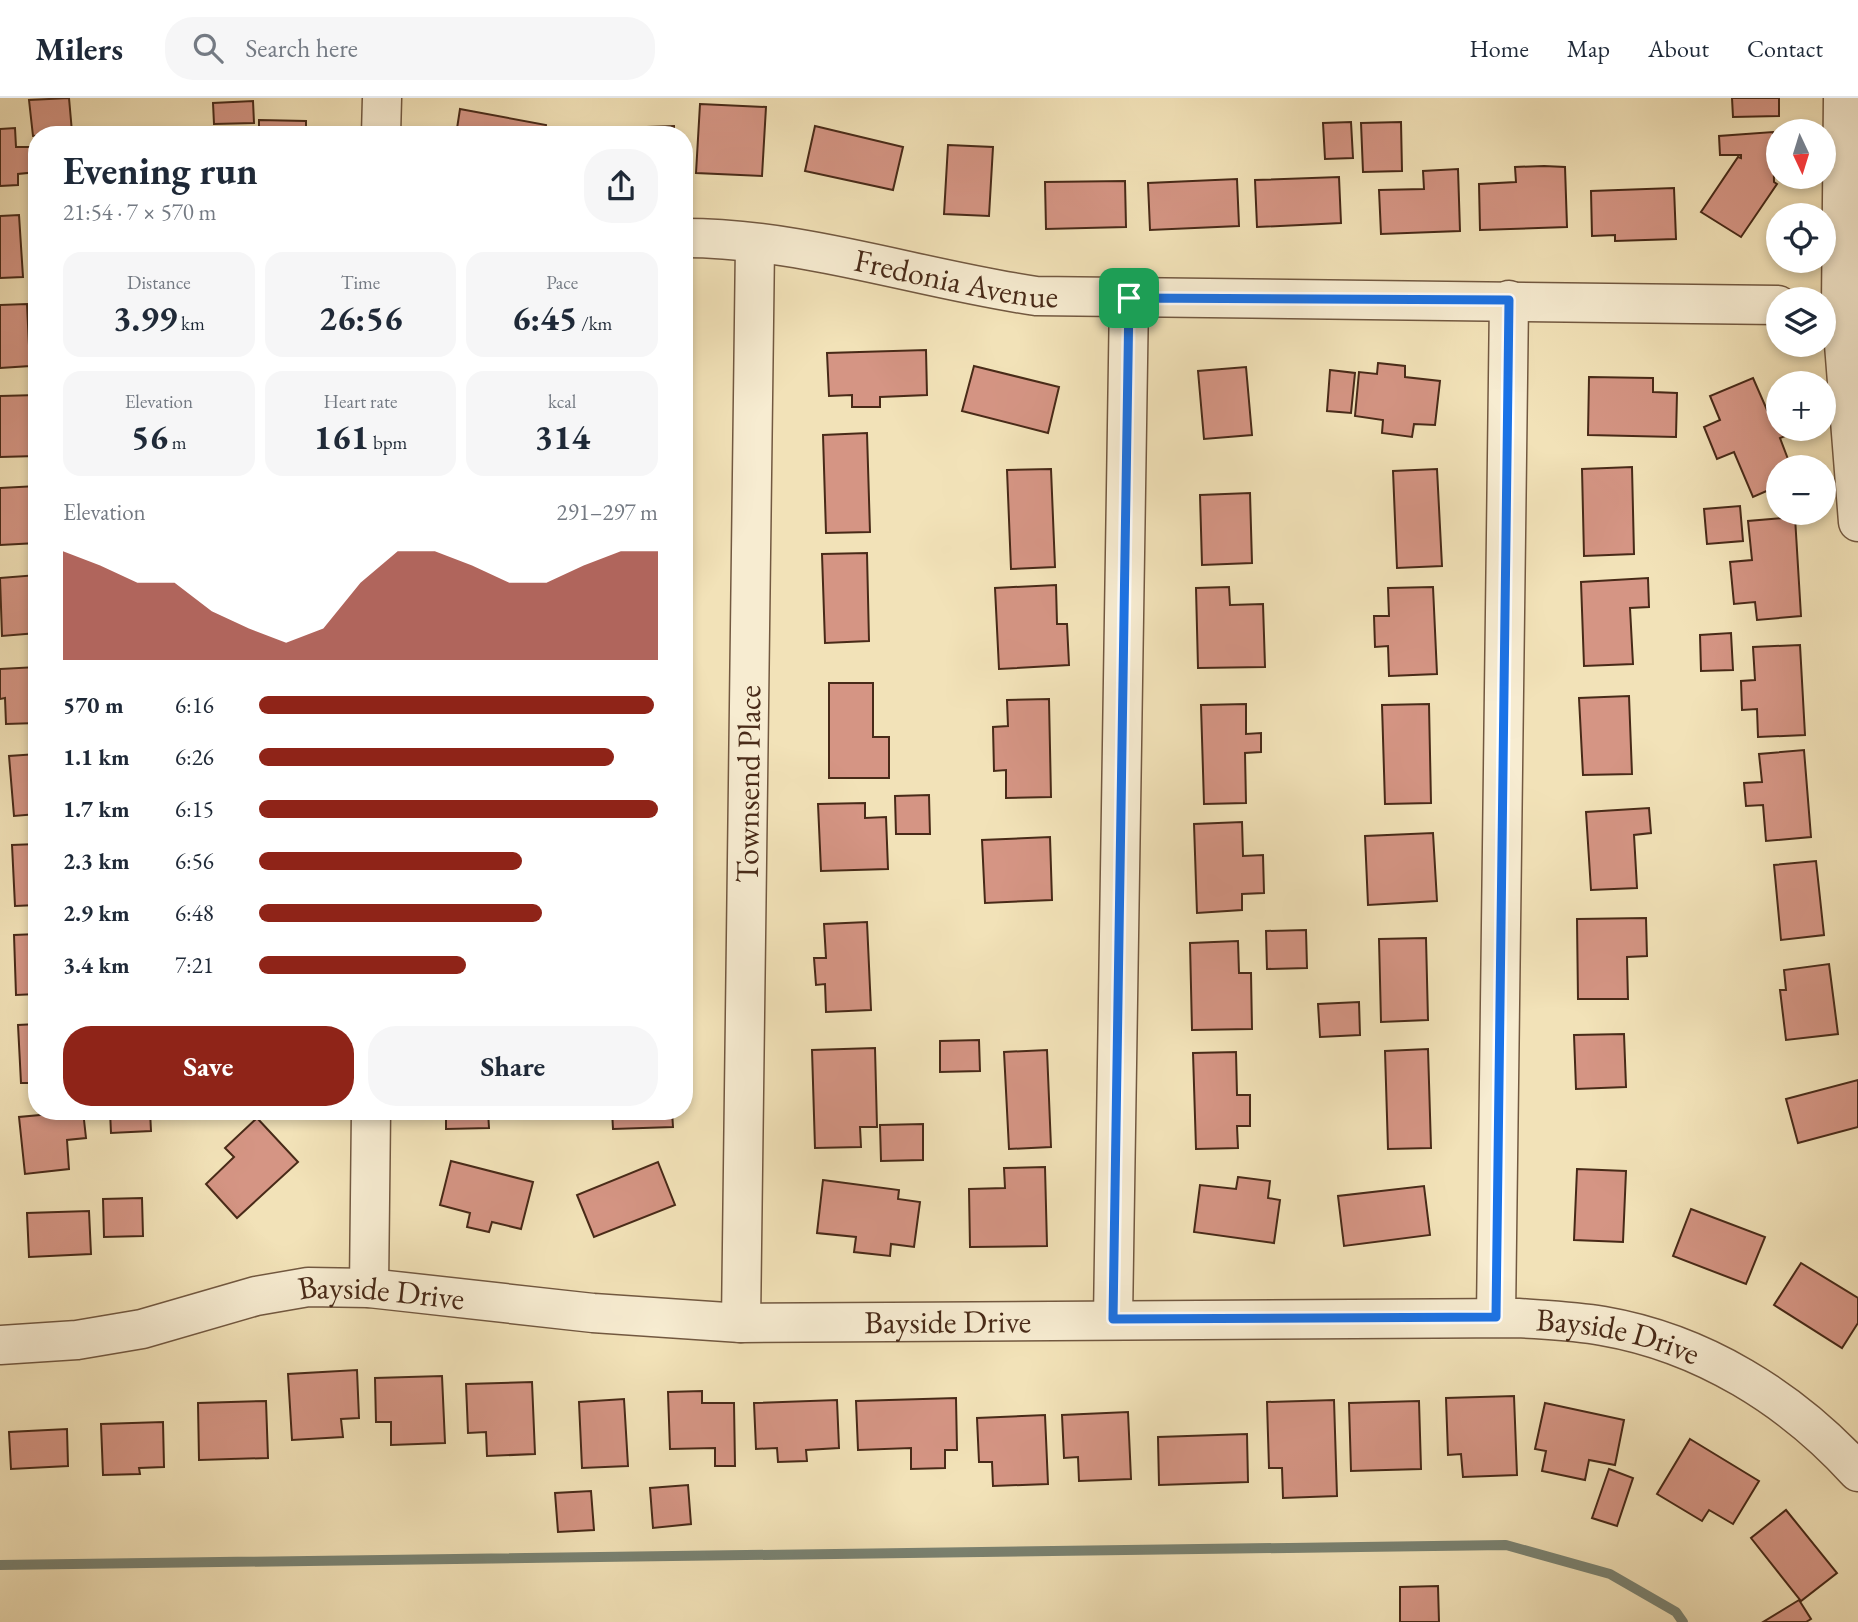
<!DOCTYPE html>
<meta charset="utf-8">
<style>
body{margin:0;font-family:"EB Garamond",serif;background:#f6f6f7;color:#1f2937;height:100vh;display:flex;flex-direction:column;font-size:26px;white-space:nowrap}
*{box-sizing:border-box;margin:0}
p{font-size:23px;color:#747a83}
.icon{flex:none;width:38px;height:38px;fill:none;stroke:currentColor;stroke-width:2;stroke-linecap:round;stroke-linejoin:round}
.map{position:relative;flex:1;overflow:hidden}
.drawer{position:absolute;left:28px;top:28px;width:665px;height:994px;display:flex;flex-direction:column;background:#fff;border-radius:28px;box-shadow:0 4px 10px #0003}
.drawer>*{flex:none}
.needle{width:46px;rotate:176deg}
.buttons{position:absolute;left:1766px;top:21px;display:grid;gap:14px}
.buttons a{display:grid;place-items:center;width:70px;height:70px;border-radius:50%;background:#fff;box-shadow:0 4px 10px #0003;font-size:35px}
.pin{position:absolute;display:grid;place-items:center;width:60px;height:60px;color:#fff;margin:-30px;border-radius:14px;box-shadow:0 4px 10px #0006}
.round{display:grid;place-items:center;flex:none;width:74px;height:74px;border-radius:28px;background:#f6f6f7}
.head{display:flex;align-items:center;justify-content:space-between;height:119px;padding:0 35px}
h1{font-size:38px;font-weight:700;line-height:52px}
.stats{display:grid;grid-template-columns:repeat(3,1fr);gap:10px;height:119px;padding:7px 35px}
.stats div{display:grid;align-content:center;border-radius:18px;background:#f6f6f7;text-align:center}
.stats b{font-size:35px;font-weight:700}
.stats small{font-size:19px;font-weight:400}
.stats p{font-size:19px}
.chart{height:196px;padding:14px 35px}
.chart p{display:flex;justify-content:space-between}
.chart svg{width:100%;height:126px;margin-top:7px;fill:#8f2418;opacity:.7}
.button{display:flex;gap:14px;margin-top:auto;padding:14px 35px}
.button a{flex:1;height:80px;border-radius:28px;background:#8f2418;color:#fff;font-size:28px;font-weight:700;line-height:80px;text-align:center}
.button a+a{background:#f6f6f7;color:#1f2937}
ul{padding:0 35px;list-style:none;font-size:23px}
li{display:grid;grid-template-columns:112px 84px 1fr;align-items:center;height:52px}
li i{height:18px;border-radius:9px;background:#8f2418}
header{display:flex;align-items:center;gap:42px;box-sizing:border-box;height:98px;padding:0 35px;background:#fff;border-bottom:2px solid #e0e1e3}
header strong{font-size:33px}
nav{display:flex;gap:38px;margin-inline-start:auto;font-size:24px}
.search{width:490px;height:63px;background:#f6f6f7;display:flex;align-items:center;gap:18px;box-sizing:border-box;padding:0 24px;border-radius:28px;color:#747a83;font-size:26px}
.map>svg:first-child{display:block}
</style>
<header>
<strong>Milers</strong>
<div class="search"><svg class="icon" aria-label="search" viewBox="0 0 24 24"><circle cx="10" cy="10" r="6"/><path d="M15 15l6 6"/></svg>Search here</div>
<nav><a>Home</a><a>Map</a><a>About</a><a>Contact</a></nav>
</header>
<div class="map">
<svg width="1858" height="1524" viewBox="0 0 1858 1524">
<rect width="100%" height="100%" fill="#f2e2b8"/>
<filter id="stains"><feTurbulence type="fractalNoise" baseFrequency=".00286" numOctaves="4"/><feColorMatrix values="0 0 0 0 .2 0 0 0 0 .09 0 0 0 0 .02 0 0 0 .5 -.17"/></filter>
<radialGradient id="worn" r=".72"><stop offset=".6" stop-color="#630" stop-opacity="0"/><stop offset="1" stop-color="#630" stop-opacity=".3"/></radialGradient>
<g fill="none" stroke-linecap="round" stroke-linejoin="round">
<polyline stroke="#7a8373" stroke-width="10" points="0,1467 1506,1447 1610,1476 1676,1514 1683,1524"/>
</g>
<g fill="#d59584" stroke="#482a18" stroke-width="2">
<polygon points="69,0 72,34 33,38 29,2"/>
<polygon points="1732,0 1779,0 1779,18 1733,19"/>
<polygon points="253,3 254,25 214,26 213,5"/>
<polygon points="700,6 766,9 762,78 696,75"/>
<polygon points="460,11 546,27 545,37 456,37"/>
<polygon points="259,22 306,23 306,37 259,37"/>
<polygon points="1351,24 1353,60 1325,61 1323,25"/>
<polygon points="1401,24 1402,73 1363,74 1361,25"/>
<polygon points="674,28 674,37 590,37 590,31"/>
<polygon points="815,28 903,49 893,92 805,73"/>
<polygon points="15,30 16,49 37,49 37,74 18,76 18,87 0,88 0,31"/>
<polygon points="1773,34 1774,84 1777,86 1741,139 1701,114 1738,59 1741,60 1741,57 1720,57 1719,38"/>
<polygon points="948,47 993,49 989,118 944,116"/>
<polygon points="1544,68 1565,69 1567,129 1480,132 1479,86 1516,84 1515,69"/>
<polygon points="1458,71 1460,133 1381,136 1379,92 1424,91 1423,73"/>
<polygon points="1339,79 1341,125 1257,129 1255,82"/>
<polygon points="1237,81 1239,128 1150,132 1148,85"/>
<polygon points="1125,83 1126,129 1046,131 1045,84"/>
<polygon points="1674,90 1676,141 1615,143 1615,137 1592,138 1591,93"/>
<polygon points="19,117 23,179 0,180 0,118"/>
<polygon points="27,206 30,268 0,270 0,207"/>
<polygon points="926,252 927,297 880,299 880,309 852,309 852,297 829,298 827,255"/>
<polygon points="1378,265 1405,268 1405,279 1440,283 1435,327 1414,326 1412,339 1382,335 1383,322 1355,318 1359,274 1377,276"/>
<polygon points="974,268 1059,289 1048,335 962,313"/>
<polygon points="1246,269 1252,337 1204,341 1198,273"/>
<polygon points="1330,272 1355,275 1351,315 1327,313"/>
<polygon points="1589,279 1653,280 1653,294 1677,295 1676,339 1588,337"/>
<polygon points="1753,280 1767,312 1776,308 1778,331 1786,331 1788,337 1780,340 1791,369 1778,369 1778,388 1753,399 1734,354 1717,361 1704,329 1720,322 1710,298"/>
<polygon points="37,297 36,358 0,359 0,298"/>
<polygon points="867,335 870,434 826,435 823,337"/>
<polygon points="1632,369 1634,456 1584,458 1582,371"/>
<polygon points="1051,371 1055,469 1011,471 1007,372"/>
<polygon points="1437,371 1442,468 1397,470 1393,373"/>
<polygon points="37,388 37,445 0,447 0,390"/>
<polygon points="1250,395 1252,465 1202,467 1200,397"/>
<polygon points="1740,408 1743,443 1707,446 1704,411"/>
<polygon points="1795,419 1801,518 1757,522 1755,504 1734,506 1730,464 1752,462 1748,423"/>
<polygon points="867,455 869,543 825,545 822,456"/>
<polygon points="37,477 37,535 2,538 0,480"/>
<polygon points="1648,480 1649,509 1630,510 1633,566 1584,568 1581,484"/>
<polygon points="1056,487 1057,526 1067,526 1069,567 999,571 995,490"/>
<polygon points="1229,489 1230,507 1263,506 1265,569 1198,570 1196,490"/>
<polygon points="1433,489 1437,576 1389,578 1388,548 1375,549 1374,518 1389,518 1388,490"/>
<polygon points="1731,535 1733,572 1701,573 1700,537"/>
<polygon points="1800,547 1805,637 1758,639 1757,611 1742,612 1741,583 1755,582 1753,549"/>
<polygon points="37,569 37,625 6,626 5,600 0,601 0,571"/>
<polygon points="829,585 873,585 873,639 889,639 889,680 829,680"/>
<polygon points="1629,598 1632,676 1583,677 1579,600"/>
<polygon points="1049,601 1051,699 1006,700 1006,672 994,673 993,629 1008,628 1007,602"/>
<polygon points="1246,606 1246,636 1261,635 1261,654 1245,655 1246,705 1204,706 1201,607"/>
<polygon points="1429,606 1431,705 1385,706 1382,607"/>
<polygon points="1804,652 1811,739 1766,743 1763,707 1746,708 1744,685 1762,684 1759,656"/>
<polygon points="37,656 37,716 14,718 9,658"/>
<polygon points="929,697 930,736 896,736 895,698"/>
<polygon points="865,705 865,720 886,719 888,771 821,773 818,706"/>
<polygon points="1649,710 1651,735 1634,737 1637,790 1591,792 1586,714"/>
<polygon points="1242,724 1243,758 1263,757 1264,795 1242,796 1242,812 1197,815 1194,726"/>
<polygon points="1433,735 1437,803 1368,807 1365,738"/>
<polygon points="1050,739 1052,802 985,805 982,742"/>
<polygon points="37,746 37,807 15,808 12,747"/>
<polygon points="1816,763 1824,837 1781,842 1774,767"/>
<polygon points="1646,820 1647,858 1627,859 1628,901 1578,901 1577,821"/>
<polygon points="867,824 871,912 826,914 825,886 816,887 814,860 826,860 824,826"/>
<polygon points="1306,832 1307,870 1267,871 1266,833"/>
<polygon points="37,836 37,896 16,897 14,837"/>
<polygon points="1426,840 1428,922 1381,924 1379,841"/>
<polygon points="1238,843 1239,875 1251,875 1252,931 1192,932 1190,845"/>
<polygon points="1829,866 1838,936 1786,942 1780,892 1786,892 1784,872"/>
<polygon points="1359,904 1360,937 1320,939 1318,906"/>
<polygon points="37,926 37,985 21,985 18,927"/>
<polygon points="1624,936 1626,989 1576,991 1574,937"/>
<polygon points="979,942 980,973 940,974 940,943"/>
<polygon points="875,950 877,1029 860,1029 861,1049 815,1050 812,952"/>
<polygon points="1428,951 1431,1050 1388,1051 1385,953"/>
<polygon points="1047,952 1051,1049 1009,1051 1004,954"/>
<polygon points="1236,954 1237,997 1250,997 1250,1028 1237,1028 1238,1050 1196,1051 1193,955"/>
<polygon points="1858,982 1858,1029 1798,1045 1786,1001"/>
<polygon points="83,1013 86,1040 67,1042 69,1071 25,1076 19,1019"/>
<polygon points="110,1013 150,1013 151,1033 111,1035"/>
<polygon points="446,1013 488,1013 489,1030 446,1031"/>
<polygon points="612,1013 672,1013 673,1029 613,1031"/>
<polygon points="257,1020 298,1064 237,1120 206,1086 234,1059 225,1050"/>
<polygon points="923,1026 923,1062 881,1063 880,1027"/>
<polygon points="451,1063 533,1084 521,1131 492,1124 489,1134 467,1129 470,1115 440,1107"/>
<polygon points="658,1064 675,1107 594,1139 577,1097"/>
<polygon points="1045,1069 1047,1148 970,1149 969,1091 1005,1090 1004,1070"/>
<polygon points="1577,1071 1626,1073 1623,1144 1574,1142"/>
<polygon points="1238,1079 1270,1083 1268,1100 1280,1102 1274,1145 1194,1134 1200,1087 1236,1091"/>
<polygon points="823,1082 899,1092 898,1101 920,1104 914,1149 891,1146 890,1158 854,1154 856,1139 817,1135"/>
<polygon points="1424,1088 1430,1137 1344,1148 1338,1098"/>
<polygon points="142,1100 143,1138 104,1139 103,1101"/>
<polygon points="1691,1111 1765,1139 1746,1186 1673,1158"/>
<polygon points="89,1113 91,1156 29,1159 27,1115"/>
<polygon points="1801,1165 1858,1200 1858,1225 1842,1250 1774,1207"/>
<polygon points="357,1272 359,1320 341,1321 343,1339 292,1342 288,1276"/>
<polygon points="442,1278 445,1345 391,1347 391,1324 376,1324 375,1280"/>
<polygon points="532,1284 535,1356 487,1358 486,1334 468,1335 466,1286"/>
<polygon points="702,1293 702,1305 734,1305 735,1368 715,1368 715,1350 670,1351 668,1294"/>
<polygon points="1514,1298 1517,1377 1463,1379 1461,1356 1448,1357 1446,1300"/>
<polygon points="956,1300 957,1352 945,1352 945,1370 911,1371 911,1350 858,1352 856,1303"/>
<polygon points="624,1301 628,1368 582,1370 579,1304"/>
<polygon points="837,1302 839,1350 806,1352 807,1363 778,1364 777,1350 756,1351 754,1305"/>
<polygon points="1334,1302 1337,1398 1283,1400 1282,1370 1269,1370 1267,1304"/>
<polygon points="266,1303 268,1360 199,1362 198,1305"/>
<polygon points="1419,1303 1421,1371 1351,1373 1349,1305"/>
<polygon points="1545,1305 1624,1322 1615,1367 1589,1362 1585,1382 1542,1373 1546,1353 1535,1351"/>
<polygon points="1128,1314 1131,1381 1079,1383 1078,1359 1064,1360 1062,1317"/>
<polygon points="1045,1317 1048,1386 993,1388 992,1364 979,1364 977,1320"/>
<polygon points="163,1324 164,1369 139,1370 140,1376 103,1377 101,1326"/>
<polygon points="67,1331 68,1368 11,1371 9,1334"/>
<polygon points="1247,1336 1248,1384 1159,1387 1158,1339"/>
<polygon points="1690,1341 1759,1383 1733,1426 1709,1412 1702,1423 1657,1396"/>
<polygon points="1609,1371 1633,1380 1617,1428 1592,1420"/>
<polygon points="688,1387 691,1426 653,1430 650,1390"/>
<polygon points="591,1393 594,1432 558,1434 555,1395"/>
<polygon points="1786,1412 1837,1475 1801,1503 1751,1440"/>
<polygon points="1438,1488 1439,1524 1400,1524 1400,1489"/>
<polygon points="1799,1502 1811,1521 1806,1524 1763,1524"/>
</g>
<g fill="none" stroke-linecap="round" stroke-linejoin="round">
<defs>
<g id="minor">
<polyline points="1843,0 1841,208 1858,424"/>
<polyline points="381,37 382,0"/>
<path id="s1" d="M684 140C803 140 919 181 1036 198L1778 207"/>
<polyline points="369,1190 371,1013"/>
<polyline points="1496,1219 1509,202"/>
<polyline points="1113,1221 1129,200"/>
<path id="s2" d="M741 1225 755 146"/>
<path id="s3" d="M0 1247 77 1242 142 1231 256 1198 308 1189 369 1190 593 1215 741 1225 1518 1220C1546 1222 1575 1223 1603 1228 1702 1245 1791 1300 1858 1374"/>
</g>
</defs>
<use href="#minor" stroke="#725840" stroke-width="41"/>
<use href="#minor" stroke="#f7ecd1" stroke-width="38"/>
</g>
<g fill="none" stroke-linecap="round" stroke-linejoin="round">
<defs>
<polygon id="route" points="1129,200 1509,202 1496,1219 1113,1221"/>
</defs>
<use href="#route" stroke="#fff" stroke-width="14"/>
<use href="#route" stroke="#1a73e8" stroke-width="9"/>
</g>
<g text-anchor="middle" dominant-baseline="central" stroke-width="5" stroke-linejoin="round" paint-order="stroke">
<g font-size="32" fill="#482a18" stroke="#f7ecd1">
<text stroke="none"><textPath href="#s1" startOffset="276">Fredonia Avenue</textPath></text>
<text stroke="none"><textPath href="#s2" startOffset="539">Townsend Place</textPath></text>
<text stroke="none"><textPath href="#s3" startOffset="388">Bayside Drive</textPath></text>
<text stroke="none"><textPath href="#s3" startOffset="956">Bayside Drive</textPath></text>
<text stroke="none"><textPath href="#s3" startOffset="1628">Bayside Drive</textPath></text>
</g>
</g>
<rect width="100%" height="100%" filter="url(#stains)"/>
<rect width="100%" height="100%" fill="url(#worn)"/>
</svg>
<div class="buttons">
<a><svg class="needle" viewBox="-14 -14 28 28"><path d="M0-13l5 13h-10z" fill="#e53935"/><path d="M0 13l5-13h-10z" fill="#747a83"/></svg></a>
<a><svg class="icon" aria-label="locate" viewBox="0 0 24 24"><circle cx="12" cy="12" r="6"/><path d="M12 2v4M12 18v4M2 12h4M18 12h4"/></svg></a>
<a><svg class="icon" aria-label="layers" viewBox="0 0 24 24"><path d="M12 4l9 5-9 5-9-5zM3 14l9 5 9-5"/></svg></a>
<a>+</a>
<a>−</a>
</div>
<div class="pin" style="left:1129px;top:200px;background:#1e9e55"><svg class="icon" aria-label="arrive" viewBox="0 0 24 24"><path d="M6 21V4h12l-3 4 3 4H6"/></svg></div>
<section class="drawer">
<div class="head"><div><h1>Evening run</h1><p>21:54 · 7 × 570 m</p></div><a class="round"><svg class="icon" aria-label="share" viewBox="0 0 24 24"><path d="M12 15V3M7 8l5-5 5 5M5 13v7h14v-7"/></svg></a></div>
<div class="stats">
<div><p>Distance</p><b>3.99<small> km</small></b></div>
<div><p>Time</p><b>26:56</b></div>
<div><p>Pace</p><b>6:45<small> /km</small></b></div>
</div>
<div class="stats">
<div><p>Elevation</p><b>56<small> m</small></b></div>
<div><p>Heart rate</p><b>161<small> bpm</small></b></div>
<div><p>kcal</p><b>314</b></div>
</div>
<div class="chart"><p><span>Elevation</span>291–297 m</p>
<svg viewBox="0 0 160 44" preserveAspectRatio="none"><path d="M0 44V6L10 11L20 17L30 17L40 27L50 33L60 38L70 33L80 17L90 6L100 6L110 11L120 17L130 17L140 11L150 6L160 6V44z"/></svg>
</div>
<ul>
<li><b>570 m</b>6:16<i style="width:99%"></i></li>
<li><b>1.1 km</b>6:26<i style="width:89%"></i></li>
<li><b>1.7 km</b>6:15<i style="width:100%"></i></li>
<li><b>2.3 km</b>6:56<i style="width:66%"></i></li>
<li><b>2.9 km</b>6:48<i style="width:71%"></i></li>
<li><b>3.4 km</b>7:21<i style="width:52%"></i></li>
</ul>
<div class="button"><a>Save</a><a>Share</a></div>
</section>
</div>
